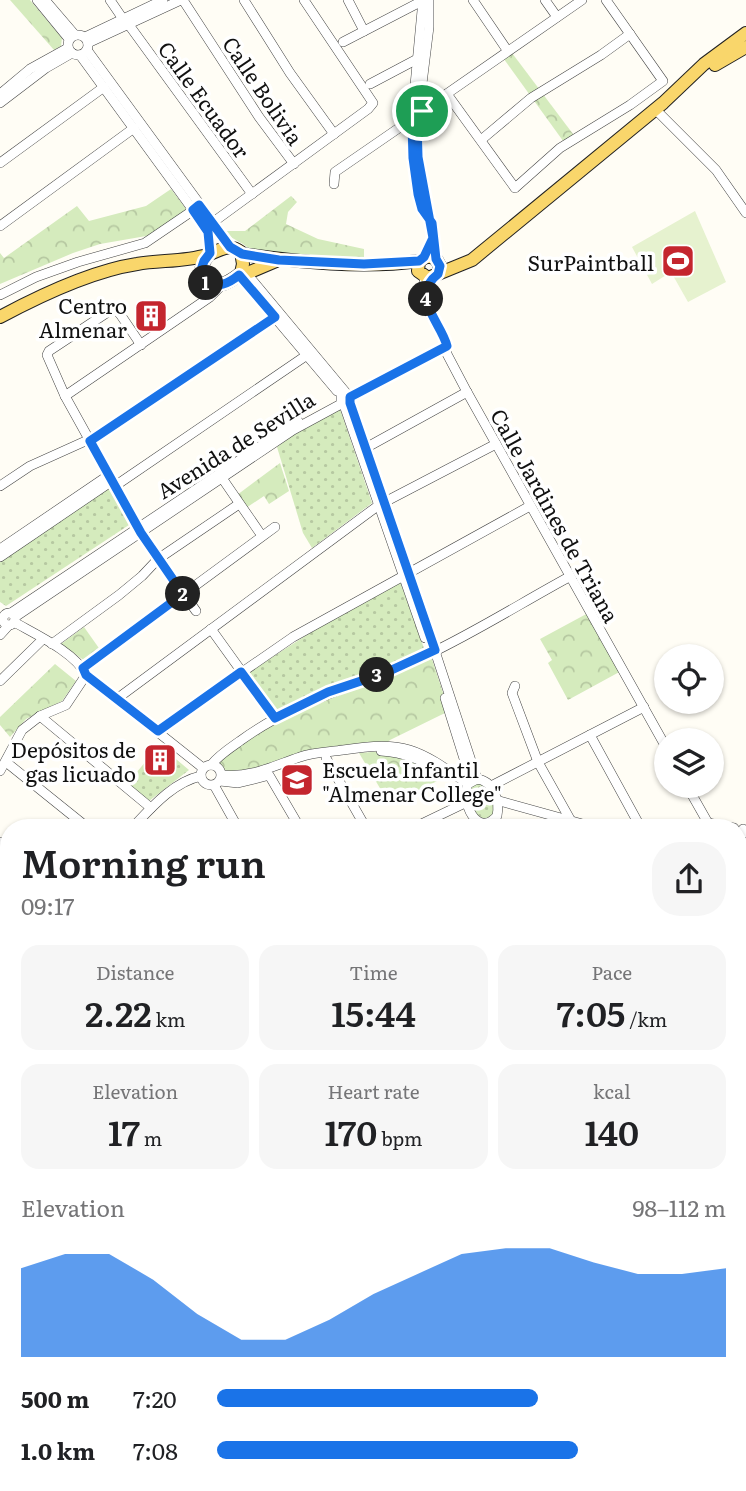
<!DOCTYPE html>
<meta charset="utf-8">
<style>
body{margin:0;font-family:Literata,serif;background:#f6f6f6;color:#202124;height:100vh;display:flex;flex-direction:column;font-size:26px;white-space:nowrap}
*{box-sizing:border-box;margin:0}
p{font-size:23px;color:#757577}
.icon{flex:none;width:38px;height:38px;fill:none;stroke:currentColor;stroke-width:2;stroke-linecap:round;stroke-linejoin:round}
.map{position:relative;flex:1;overflow:hidden}
.panel{position:absolute;left:0px;top:819px;width:747px;height:672px;display:flex;flex-direction:column;background:#fff;border-radius:28px 28px 0 0;box-shadow:0 2px 5px #0004}
.panel>*{flex:none}
.controls{position:absolute;left:654px;top:644px;display:grid;gap:14px}
.controls a{display:grid;place-items:center;width:70px;height:70px;border-radius:50%;background:#fff;box-shadow:0 2px 5px #0004;font-size:35px}
.pin{position:absolute;display:grid;place-items:center;width:60px;height:60px;color:#fff;margin:-30px;border:4px solid #fff;border-radius:50%;box-shadow:0 2px 7px #0007}
.km{position:absolute;width:35px;height:35px;margin:-18px;border-radius:50%;background:#222;color:#fff;font-size:19px;line-height:35px;text-align:center}
.round{display:grid;place-items:center;flex:none;width:74px;height:74px;border-radius:28px;background:#f6f6f6}
.head{display:flex;align-items:center;justify-content:space-between;height:119px;padding:0 21px}
h1{font-size:38px;font-weight:600;line-height:52px}
.figures{display:grid;grid-template-columns:repeat(3,1fr);gap:10px;height:119px;padding:7px 21px}
.figures div{display:grid;align-content:center;border-radius:18px;background:#f6f6f6;text-align:center}
.figures b{font-size:35px;font-weight:600}
.figures small{font-size:19px;font-weight:400}
.figures p{font-size:19px}
.chart{height:196px;padding:14px 21px}
.chart p{display:flex;justify-content:space-between}
.chart svg{width:100%;height:126px;margin-top:7px;fill:#1a73e8;opacity:.7}
ul{padding:0 21px;list-style:none;font-size:23px}
li{display:grid;grid-template-columns:112px 84px 1fr;align-items:center;height:52px}
li i{height:18px;border-radius:9px;background:#1a73e8}
.map>svg:first-child{display:block}
</style>
<div class="map">
<svg width="746" height="1491" viewBox="0 0 746 1491">
<defs>
<pattern id="grass-dots" width="8" height="8" patternUnits="userSpaceOnUse" patternTransform="scale(1.75)"><rect width="8" height="8" fill="#d5ebbd"/><path d="M2 2h.1M6 6h.1" fill="none" stroke="#b6c8a1" stroke-width="1.8" stroke-linecap="round"/></pattern>
<pattern id="park-crowns" width="20" height="18" patternUnits="userSpaceOnUse" patternTransform="scale(1.75)"><rect width="20" height="18" fill="#d5ebbd"/><path d="M2 6a3 3 0 1 1 6 0M12 15a3 3 0 1 1 6 0" fill="none" stroke="#b6c8a1"/></pattern>
</defs>
<rect width="100%" height="100%" fill="#fffdf5"/>
<g fill="url(#grass-dots)">
<polygon points="340,409 372,503 312,548 303,533 277,447 296,432"/>
<polygon points="111,485 132,523 6,606 0,602 0,560"/>
<path d="M400 581 425 651C375 672 325 691 276 715L248 673 316 629Z"/>
<polygon points="170,754 189,770 149,801 127,784 151,755 160,764"/>
<polygon points="488,782 497,816 478,823 466,789 468,784"/>
</g>
<g fill="url(#park-crowns)">
<polygon points="10,0 30,0 62,38 61,46 54,50"/>
<polygon points="509,49 576,138 566,145 501,55"/>
<polygon points="171,189 187,210 152,235 100,244 73,253 0,284 0,253 4,258 77,206 89,221 146,206"/>
<path d="M291 196 297 202 288 212 286 224 318 239 364 249V258L252 252C242 240 231 240 224 231H245Z"/>
<polygon points="280,463 289,491 269,504 264,496 246,508 237,495"/>
<polygon points="590,612 623,670 568,700 548,663 552,660 540,639"/>
<polygon points="84,627 101,651 85,661 61,644"/>
<polygon points="430,653 449,711 390,740 385,745 304,755 254,774 222,775 215,766 215,759 275,718"/>
<polygon points="55,664 76,681 62,701 26,719 10,737 0,725 0,717"/>
<polygon points="385,751 425,762 447,776 390,805 359,753"/>
<polygon points="0,842 9,847 9,888 0,881"/>
</g>
<polygon fill="#e6f2cf" points="695,211 726,282 688,302 671,272 652,284 632,247"/>
<g fill="none" stroke-linecap="round" stroke-linejoin="round">
<defs>
<g id="minor">
<polyline points="37,0 69,39"/>
<polyline points="45,0 75,35"/>
<polyline points="110,0 123,19"/>
<polyline points="183,0 259,117 294,164"/>
<polyline points="244,0 290,73 334,134"/>
<polyline points="348,0 364,31"/>
<polyline points="473,0 507,50"/>
<polyline points="545,0 557,17"/>
<polyline points="129,25 252,194"/>
<circle cx="78" cy="45" r="10"/>
<polyline points="85,37 163,0"/>
<polyline points="343,42 424,0"/>
<polyline points="88,43 181,0"/>
<polyline points="87,50 231,247"/>
<polyline points="80,55 204,225 209,236 210,253"/>
<polyline points="370,84 421,57"/>
<polyline points="0,94 30,69 68,48"/>
<polyline points="447,94 515,188 560,148 630,105 663,81 606,0"/>
<polyline points="414,96 423,0"/>
<polyline points="0,103 46,68 72,53"/>
<circle cx="415" cy="115" r="8"/>
<polyline points="419,108 429,27 429,0"/>
<polyline points="655,109 716,170 746,213"/>
<polyline points="422,111 582,0"/>
<polyline points="417,123 418,157 436,259"/>
<polyline points="481,140 531,98 601,55 630,34"/>
<polyline points="0,163 104,87"/>
<polyline points="414,167 418,194 426,214"/>
<polyline points="334,184 335,172 409,121"/>
<polyline points="212,223 368,109 373,103 304,0"/>
<polyline points="0,226 134,128"/>
<polyline points="243,269 347,394"/>
<polyline points="239,275 337,391"/>
<polyline points="424,277 426,295 432,278"/>
<polyline points="0,295 36,277 78,262 145,243 198,207"/>
<polyline points="426,295 430,314 445,340 447,354 467,392 667,749"/>
<polyline points="141,345 120,314 116,310 111,310 49,351 47,355 65,396 141,533 196,611"/>
<polyline points="65,396 210,297 222,285"/>
<polyline points="350,397 447,346"/>
<polyline points="350,403 409,572 477,779"/>
<polyline points="344,405 425,638"/>
<polyline points="90,441 275,317"/>
<polyline points="362,450 467,392"/>
<polyline points="222,478 262,536"/>
<polyline points="0,486 30,466 90,439"/>
<polyline points="115,486 307,355"/>
<polyline points="0,549 109,475"/>
<polyline points="0,557 112,481"/>
<polyline points="11,613 298,421"/>
<circle cx="9" cy="619" r="6"/>
<polyline points="15,617 293,430 341,404 348,405 351,400 349,395 344,394 341,396 341,404"/>
<path d="M14 622C35 634 76 653 86 675L203 768"/>
<polyline points="211,629 275,718"/>
<polyline points="0,635 9,625"/>
<polyline points="52,644 119,595 142,576 158,559 239,504"/>
<polyline points="83,668 275,527"/>
<polyline points="0,681 43,639"/>
<polyline points="515,686 512,693 538,762 571,821"/>
<polyline points="118,698 379,505 496,444"/>
<polyline points="445,698 471,781"/>
<polyline points="40,716 151,808"/>
<polyline points="157,731 293,637 530,506"/>
<polyline points="590,735 641,828"/>
<path d="M381 751C405 752 423 761 443 773"/>
<polyline points="326,758 366,828"/>
<polyline points="6,762 88,828"/>
<circle cx="211" cy="775" r="10"/>
<path d="M211 765C219 755 230 748 240 741 297 699 365 683 429 654 477 631 523 602 569 577"/>
<polyline points="0,771 22,730 40,716 66,705 86,675"/>
<path d="M222 775C251 778 273 766 300 757 313 752 329 752 343 750 406 740 418 749 468 784"/>
<polyline points="269,775 300,828"/>
<path d="M477 779C494 781 500 802 497 816 477 839 460 801 468 784Z"/>
<polyline points="220,781 238,783 266,776"/>
<polyline points="214,785 238,828"/>
<polyline points="491,786 644,707"/>
<polyline points="687,786 708,823"/>
<polyline points="496,800 597,828"/>
<path d="M132 828C151 808 173 782 201 776"/>
<polyline points="413,828 467,802"/>
<polyline points="681,828 708,823 734,828"/>
<polyline points="743,829 746,833"/>
<polyline points="0,842 9,847"/>
<polyline points="738,882 746,881"/>
<polyline points="0,910 9,918"/>
<polyline points="738,940 746,939"/>
<polyline points="0,946 9,955"/>
<polyline points="738,994 746,993"/>
<polyline points="0,1027 9,1016"/>
<polyline points="738,1049 746,1048"/>
<polyline points="738,1113 746,1111"/>
<polyline points="0,1119 9,1110"/>
<polyline points="0,1148 9,1151"/>
<polyline points="738,1181 746,1179"/>
<polyline points="0,1227 9,1231"/>
<polyline points="738,1268 746,1265"/>
<polyline points="0,1281 9,1278"/>
<polyline points="0,1343 9,1340"/>
<polyline points="0,1403 9,1401"/>
</g>
<g id="major">
<polyline points="715,65 746,47"/>
<path d="M242 254C299 262 362 269 419 261"/>
<polyline points="241,273 250,272 276,261"/>
<polyline points="438,273 440,266 436,259 428,256 419,261 418,271 428,278 472,260 663,103 704,64 746,33"/>
<path d="M0 317C41 295 91 271 137 264 159 260 185 262 207 255 220 251 228 242 241 252L243 264 241 273C230 282 219 289 205 282 198 272 202 264 208 255"/>
</g>
</defs>
<use href="#minor" stroke="#444" stroke-width="10"/>
<use href="#major" stroke="#222" stroke-width="14"/>
<use href="#minor" stroke="#fff" stroke-width="9"/>
<use href="#major" stroke="#f9d66b" stroke-width="12"/>
</g>
<g fill="none" stroke-linecap="round" stroke-linejoin="round">
<defs>
<path id="route" d="M422 111 423 118 417 123 418 157 433 238 424 257 419 261 364 264 279 260 242 254 230 247 199 205 193 210 208 232 210 253 204 261 200 273 205 282C218 288 228 284 239 275L275 317 90 441 141 533 183 594 83 668 86 675 158 731 241 672 275 718 328 692 385 673 435 650 350 403V397L447 346C441 322 409 296 438 274L440 266 436 259 432 223 422 209 418 194 413 158 412 123 407 116 413 107 422 111"/>
</defs>
<use href="#route" stroke="#fff" stroke-width="14"/>
<use href="#route" stroke="#1a73e8" stroke-width="9"/>
</g>
<defs>
<symbol id="stadium-square" viewBox="-11 -11 22 22"><rect x="-9" y="-9" width="18" height="18" rx="4" fill="#c4262e" stroke="#fff"/><path d="M0-5a6.5 5 0 1 0 0 10a6.5 5 0 1 0 0-10ZM-3.5-1.8h7v3.6h-7Z" fill="#fff"/></symbol>
<symbol id="building-square" viewBox="-11 -11 22 22"><rect x="-9" y="-9" width="18" height="18" rx="4" fill="#c4262e" stroke="#fff"/><path d="M-4-6H4V6H1V3H-1V6H-4ZM-2.5-4.3h1.7v1.8h-1.7ZM.8-4.3h1.7v1.8H.8ZM-2.5-1h1.7V.8h-1.7ZM.8-1h1.7V.8H.8Z" fill="#fff"/></symbol>
<symbol id="school-square" viewBox="-11 -11 22 22"><rect x="-9" y="-9" width="18" height="18" rx="4" fill="#c4262e" stroke="#fff"/><path d="M0-5L7-2L0 1L-7-2ZM-4 1L0 2.5L4 1V4Q0 6-4 4Z" fill="#fff"/></symbol>
</defs>
<g fill-rule="evenodd">
<use href="#stadium-square" x="659" y="242" width="38" height="38"/>
<use href="#building-square" x="132" y="297" width="38" height="38"/>
<use href="#building-square" x="141" y="741" width="38" height="38"/>
<use href="#school-square" x="278" y="761" width="38" height="38"/>
</g>
<g text-anchor="middle" dominant-baseline="central" stroke-width="7" stroke-linejoin="round" paint-order="stroke">
<g font-size="21" fill="#111" stroke="#fff">
<text transform="translate(264 90) rotate(56)">Calle Bolivia</text>
<text transform="translate(205 99) rotate(54)">Calle Ecuador</text>
<text transform="translate(235 444) rotate(-32)">Avenida de Sevilla</text>
<text transform="translate(556 515) rotate(61)">Calle Jardines de Triana</text>
</g>
<g font-size="21" fill="#111" stroke="#fff" text-anchor="end">
<text x="654" y="261">SurPaintball</text>
<text x="127" y="304">Centro<tspan x="127" dy="24">Almenar</tspan></text>
<text x="136" y="748">Depósitos de<tspan x="136" dy="24">gas licuado</tspan></text>
<text x="322" y="768" text-anchor="start">Escuela Infantil<tspan x="322" dy="24">"Almenar College"</tspan></text>
</g>
</g>
</svg>
<div class="controls">
<a><svg class="icon" aria-label="locate" viewBox="0 0 24 24"><circle cx="12" cy="12" r="6"/><path d="M12 2v4M12 18v4M2 12h4M18 12h4"/></svg></a>
<a><svg class="icon" aria-label="layers" viewBox="0 0 24 24"><path d="M12 4l9 5-9 5-9-5zM3 14l9 5 9-5"/></svg></a>
</div>
<div class="pin" style="left:422px;top:111px;background:#1e9e55"><svg class="icon" aria-label="arrive" viewBox="0 0 24 24"><path d="M6 21V4h12l-3 4 3 4H6"/></svg></div>
<b class="km" style="left:206px;top:283px">1</b>
<b class="km" style="left:183px;top:594px">2</b>
<b class="km" style="left:377px;top:675px">3</b>
<b class="km" style="left:426px;top:299px">4</b>
<section class="panel">
<div class="head"><div><h1>Morning run</h1><p>09:17</p></div><a class="round"><svg class="icon" aria-label="share" viewBox="0 0 24 24"><path d="M12 15V3M7 8l5-5 5 5M5 13v7h14v-7"/></svg></a></div>
<div class="figures">
<div><p>Distance</p><b>2.22<small> km</small></b></div>
<div><p>Time</p><b>15:44</b></div>
<div><p>Pace</p><b>7:05<small> /km</small></b></div>
</div>
<div class="figures">
<div><p>Elevation</p><b>17<small> m</small></b></div>
<div><p>Heart rate</p><b>170<small> bpm</small></b></div>
<div><p>kcal</p><b>140</b></div>
</div>
<div class="chart"><p><span>Elevation</span>98–112 m</p>
<svg viewBox="0 0 160 44" preserveAspectRatio="none"><path d="M0 44V13L10 8L20 8L30 17L40 29L50 38L60 38L70 31L80 22L90 15L100 8L110 6L120 6L130 11L140 15L150 15L160 13V44z"/></svg>
</div>
<ul>
<li><b>500 m</b>7:20<i style="width:63%"></i></li>
<li><b>1.0 km</b>7:08<i style="width:71%"></i></li>
</ul>
</section>
</div>
